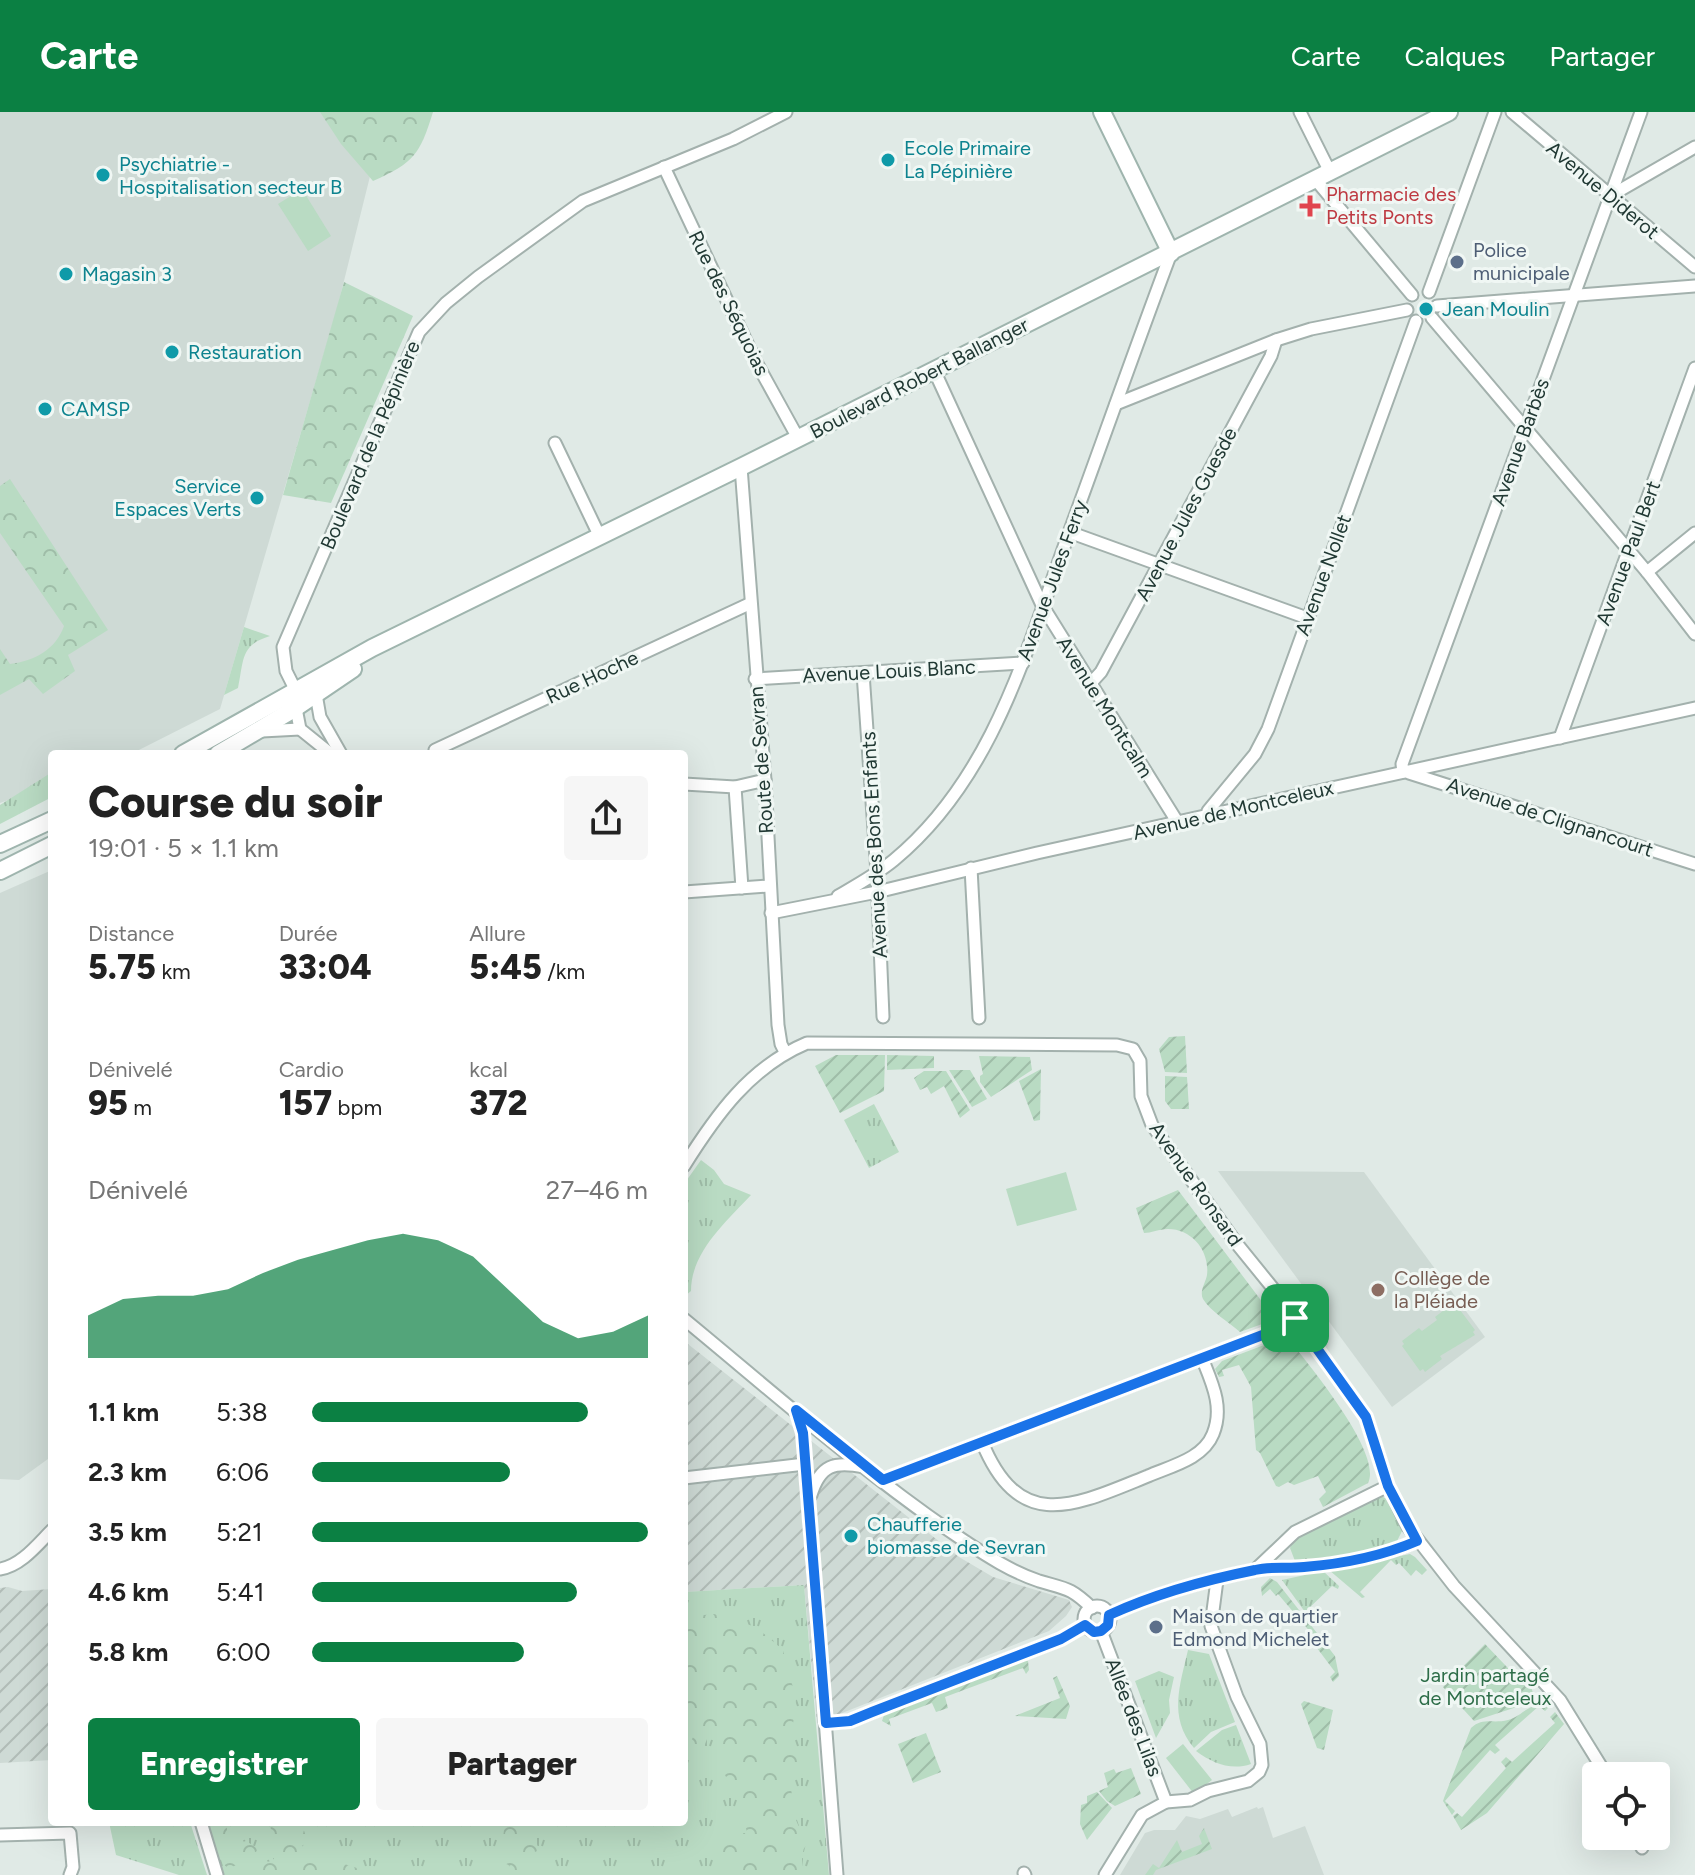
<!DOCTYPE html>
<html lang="fr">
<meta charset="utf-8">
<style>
body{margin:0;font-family:Figtree,sans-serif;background:#f6f6f6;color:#222;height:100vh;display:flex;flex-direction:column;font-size:30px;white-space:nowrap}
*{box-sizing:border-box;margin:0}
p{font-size:26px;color:#767676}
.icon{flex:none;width:44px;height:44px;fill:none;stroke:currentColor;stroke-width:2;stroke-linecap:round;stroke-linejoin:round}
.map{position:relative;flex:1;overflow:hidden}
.sheet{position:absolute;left:48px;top:638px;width:640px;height:1076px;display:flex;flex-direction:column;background:#fff;border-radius:8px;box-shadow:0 8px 32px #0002}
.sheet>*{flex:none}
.controls{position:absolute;left:1582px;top:1650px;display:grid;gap:16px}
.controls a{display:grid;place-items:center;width:88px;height:88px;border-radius:8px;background:#fff;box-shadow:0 8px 32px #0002;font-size:40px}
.pin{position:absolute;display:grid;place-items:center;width:68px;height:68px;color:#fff;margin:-34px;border-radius:16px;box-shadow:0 4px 12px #0006}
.round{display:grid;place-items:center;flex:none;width:84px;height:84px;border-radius:8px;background:#f6f6f6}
.head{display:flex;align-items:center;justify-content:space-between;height:136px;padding:0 40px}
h1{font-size:44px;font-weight:800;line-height:60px}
.metrics{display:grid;grid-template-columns:repeat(3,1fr);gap:12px;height:136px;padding:8px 40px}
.metrics div{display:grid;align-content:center}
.metrics b{font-size:34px;font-weight:800}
.metrics small{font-size:22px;font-weight:400}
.metrics p{font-size:22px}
.chart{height:224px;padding:16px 40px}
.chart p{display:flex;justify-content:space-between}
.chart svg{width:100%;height:144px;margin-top:8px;fill:#0b8043;opacity:.7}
.cta{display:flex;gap:16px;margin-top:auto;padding:16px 40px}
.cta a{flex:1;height:92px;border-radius:8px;background:#0b8043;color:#fff;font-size:32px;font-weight:800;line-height:92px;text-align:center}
.cta a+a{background:#f6f6f6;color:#222}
ul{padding:0 40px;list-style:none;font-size:26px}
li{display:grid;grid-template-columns:128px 96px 1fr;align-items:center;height:60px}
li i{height:20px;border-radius:10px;background:#0b8043}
header{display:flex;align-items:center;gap:48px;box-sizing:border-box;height:112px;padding:0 40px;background:#0b8043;color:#fff}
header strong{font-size:38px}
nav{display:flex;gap:44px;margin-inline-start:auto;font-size:28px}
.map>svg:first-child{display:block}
</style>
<header>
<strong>Carte</strong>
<nav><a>Carte</a><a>Calques</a><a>Partager</a></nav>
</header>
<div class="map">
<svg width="1695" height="1763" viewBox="0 0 1695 1763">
<defs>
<pattern id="industrial-furrows" width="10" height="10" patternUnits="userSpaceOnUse" patternTransform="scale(2)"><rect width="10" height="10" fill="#cedad5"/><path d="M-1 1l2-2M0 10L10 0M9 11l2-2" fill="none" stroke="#b1bcb7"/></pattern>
<pattern id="grass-tufts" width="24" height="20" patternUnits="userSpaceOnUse" patternTransform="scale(2)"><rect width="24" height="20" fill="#b9dbc3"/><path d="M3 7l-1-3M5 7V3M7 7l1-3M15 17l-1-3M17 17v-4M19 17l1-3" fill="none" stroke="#9fbda8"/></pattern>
<pattern id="forest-crowns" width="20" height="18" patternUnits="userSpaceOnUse" patternTransform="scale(2)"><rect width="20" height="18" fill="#b9dbc3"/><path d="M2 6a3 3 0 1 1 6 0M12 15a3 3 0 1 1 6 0" fill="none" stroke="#9fbda8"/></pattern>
<pattern id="garden-furrows" width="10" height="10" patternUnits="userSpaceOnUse" patternTransform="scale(2)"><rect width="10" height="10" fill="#b9dbc3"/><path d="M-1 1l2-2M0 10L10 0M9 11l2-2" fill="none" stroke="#9fbda8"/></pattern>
</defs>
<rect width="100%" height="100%" fill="#e0eae6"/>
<g fill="#cedad5">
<polygon points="0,0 386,0 337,197 220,597 131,642 52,642 52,673 0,691"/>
<polygon points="52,758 52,1344 19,1368 0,1367 0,781"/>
<polygon points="1218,1059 1364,1060 1485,1225 1392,1295"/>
<polygon points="1257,1695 1258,1697 1263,1695 1273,1726 1305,1714 1324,1763 1120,1763 1145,1721 1154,1718 1175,1718 1186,1704 1200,1707 1228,1697 1232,1705"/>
</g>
<g fill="url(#industrial-furrows)">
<polygon points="684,1229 959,1445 993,1465 1069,1488 1072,1495 1066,1504 1049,1519 817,1611 804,1473 684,1480"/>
<polygon points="8,1475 22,1479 52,1477 52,1648 0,1651 0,1476"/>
</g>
<g fill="url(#grass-tufts)">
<path d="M244 515 270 524C240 533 244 548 238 576L224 583Z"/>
<polygon points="49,662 52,666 52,685 0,712 0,693"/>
<polygon points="874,992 899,1040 869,1056 844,1008"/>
<path d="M701 1048 714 1058 724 1072 751 1083C726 1110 691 1140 691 1179L684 1185V1072Z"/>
<path d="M1378 1383C1394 1387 1396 1405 1402 1419L1395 1433 1307 1452 1295 1449 1290 1436 1294 1426Z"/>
<polygon points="1410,1442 1415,1445 1427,1458 1422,1463 1416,1458 1411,1464 1399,1451 1396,1453 1391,1448 1360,1480 1365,1485 1362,1486 1329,1458"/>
<polygon points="1323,1459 1339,1474 1338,1477 1332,1474 1305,1500 1282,1468"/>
<polygon points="804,1473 829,1763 222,1763 205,1710 684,1710 684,1480"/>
<path d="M1188 1538 1209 1542 1235 1610 1211 1620 1194 1636C1168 1605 1180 1573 1188 1538Z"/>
<polygon points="1159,1559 1174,1565 1169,1588 1170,1601 1156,1626 1135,1569"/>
<path d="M1236 1613 1251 1652C1231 1659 1212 1651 1196 1639L1222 1618Z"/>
<polygon points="109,1710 190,1710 207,1763 179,1763 116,1743"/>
</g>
<g fill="url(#forest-crowns)">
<path d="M320 0H433C420 42 414 51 373 69L341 32Z"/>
<polygon points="344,170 413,204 331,391 283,383"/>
<path d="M10 367 108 518 68 543 75 559 43 582 29 567 0 583V537L10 552C35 549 56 537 64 514L0 421V374Z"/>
<polygon points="714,1502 756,1515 783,1538 796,1587 791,1629 802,1653 800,1660 789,1664 796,1708 806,1732 802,1747 804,1763 725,1763 716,1736 722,1722 747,1721 742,1696 723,1659 719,1626 709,1622 700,1645 691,1644 688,1636 693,1625 684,1623 684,1505"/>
<polygon points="208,1710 227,1710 227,1722 232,1733 246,1729 259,1737 246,1749 227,1757"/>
<polygon points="270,1710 301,1710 308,1730 297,1737 379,1763 238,1763 260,1751 272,1749 280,1738 272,1726"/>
<polygon points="504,1710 539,1710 530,1712 539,1738 525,1745 515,1763 511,1754 493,1747 503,1734"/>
</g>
<g fill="url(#garden-furrows)">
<polygon points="1185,924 1187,961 1165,960 1159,937 1169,925"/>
<polygon points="836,943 885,943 884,979 840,1001 815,954"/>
<polygon points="887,943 934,944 934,956 887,958"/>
<polygon points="979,944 1030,945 1032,958 991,985 980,970 980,964 983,962"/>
<polygon points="1041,957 1040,1008 1034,1009 1019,969"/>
<polygon points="949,958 970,958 987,987 972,995"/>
<polygon points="924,959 946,959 970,998 960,1006 944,974 931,982 927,975 920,978 914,966"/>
<polygon points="1165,964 1187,965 1189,997 1171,997 1165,989"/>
<path d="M1178 1078 1266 1195 1270 1206 1265 1211 1240 1220C1230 1211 1210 1199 1203 1187 1199 1179 1206 1170 1207 1163 1210 1139 1192 1117 1168 1117 1159 1117 1151 1121 1144 1121L1136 1096Z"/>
<path d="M1277 1228 1292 1231C1311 1256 1383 1342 1368 1371L1323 1395 1319 1387 1326 1380 1318 1364 1294 1373 1288 1370 1279 1375 1276 1374 1260 1341 1256 1338 1251 1275 1239 1253 1222 1258 1224 1264 1219 1265 1215 1257 1222 1249Z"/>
<polygon points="1270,1466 1277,1470 1335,1544 1339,1564 1333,1570 1330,1565 1335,1560 1314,1532 1316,1530 1310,1524 1312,1522 1278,1482 1276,1484 1270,1477 1262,1484 1261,1475"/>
<polygon points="1485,1532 1526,1575 1531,1574 1535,1589 1474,1609 1443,1575"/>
<polygon points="1022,1547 1028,1549 1029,1558 1026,1562 1023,1556 945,1585 948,1596 936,1600 932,1591 889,1607 891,1614 882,1609 885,1600"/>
<polygon points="1057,1564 1070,1594 1066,1607 1015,1604 1060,1586 1053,1566"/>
<polygon points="1304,1589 1333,1598 1324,1638 1317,1636 1301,1592"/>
<path d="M1549 1592 1550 1594 1545 1599 1539 1594 1495 1633 1500 1638 1495 1642 1490 1638 1445 1689 1455 1699 1452 1703 1443 1689 1444 1686 1471 1616C1483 1605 1493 1612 1508 1608 1525 1603 1523 1593 1549 1592Z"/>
<polygon points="1555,1600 1564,1612 1487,1701 1461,1718 1453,1704 1457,1701 1462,1705 1506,1656 1501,1650 1506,1645 1512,1650 1555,1611 1550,1605"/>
<polygon points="926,1621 941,1660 913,1671 898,1632"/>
<polygon points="1131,1656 1141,1682 1115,1694 1107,1689 1099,1679 1108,1675 1104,1661 1114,1657 1116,1661"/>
<polygon points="1097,1680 1112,1696 1087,1728 1080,1712 1081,1693 1087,1691 1087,1684"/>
<polygon points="1204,1716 1212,1737 1156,1758 1153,1763 1145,1763 1153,1752 1159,1756 1177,1728 1182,1740 1202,1732 1199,1724"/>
</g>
<g fill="#b9dbc3">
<polygon points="302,77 331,124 308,139 278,92"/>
<polygon points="1066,1060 1077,1098 1017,1114 1006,1077"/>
<polygon points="1452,1192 1455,1195 1457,1194 1475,1218 1473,1220 1475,1223 1440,1244 1442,1247 1425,1260 1423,1257 1420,1259 1402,1234 1404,1232 1402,1229 1419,1216 1422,1219 1437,1208 1435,1205"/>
<polygon points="1183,1632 1212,1668 1194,1682 1166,1646"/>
</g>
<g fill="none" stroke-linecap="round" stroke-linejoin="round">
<defs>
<g id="street">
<polyline points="1300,0 1330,60"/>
<polyline points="1512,0 1695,155"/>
<polyline points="664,55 755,248 798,326"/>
<polyline points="1315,67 1412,183"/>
<polyline points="1610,84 1695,35"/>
<polyline points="1429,180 1495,0"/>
<polyline points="1437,194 1695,174"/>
<polyline points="1432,206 1647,460 1695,522"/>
<polyline points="934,258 1042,493 1178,711"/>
<polyline points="1116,292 1276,228 1311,217 1407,198"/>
<polyline points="555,331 600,425"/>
<polyline points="741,355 765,668 778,913 781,932 785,940"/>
<polyline points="1069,420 1307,506"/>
<polyline points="1647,460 1695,421"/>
<polyline points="863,561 877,761 883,905"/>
<polyline points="755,567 1023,551"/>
<polyline points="1090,572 1101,560 1271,244 1276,228"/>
<polyline points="296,579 286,559 283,535 419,220 446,191 478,165 583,89 733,27 786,0"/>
<polyline points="312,581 316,582 320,605 341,642"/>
<polyline points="295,591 300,617 331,642"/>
<polyline points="262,619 300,617"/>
<polyline points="1560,626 1695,256"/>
<polyline points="435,638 749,492"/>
<polyline points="1403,660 1402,652 1641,0"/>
<polyline points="1409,661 1695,752"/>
<polyline points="684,672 735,675 742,776"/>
<polyline points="735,675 765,668"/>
<polyline points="1210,704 1208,699 1255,642 1268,617 1416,209"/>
<polyline points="971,756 979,906"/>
<polyline points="684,780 769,774"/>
<path d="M838 784C857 773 877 762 894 748 994 665 1026 538 1069 421 1103 328 1136 234 1171 141"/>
<polyline points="771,801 877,780 1037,741 1695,596"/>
<path d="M684 1054C716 1003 750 955 807 931L1117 933 1133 937 1140 949 1141 984 1152 1013 1237 1132 1280 1185 1366 1305 1388 1374 1408 1415 1454 1474 1560 1588 1607 1664"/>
<path d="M684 1207C775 1282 865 1362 963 1428 987 1444 1012 1460 1039 1469 1066 1477 1070 1475 1092 1496"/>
<polyline points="796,1298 803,1321 837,1763"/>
<path d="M982 1330C1020 1423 1076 1393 1148 1364 1171 1354 1203 1347 1213 1322 1224 1295 1212 1271 1202 1246"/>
<polyline points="684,1366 805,1352"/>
<polyline points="883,1368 1278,1217 1295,1206"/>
<path d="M811 1383C820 1353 834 1349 864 1355"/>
<path d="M0 1457C21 1454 38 1432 52 1418"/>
<polyline points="1255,1458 1295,1420 1388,1374"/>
<circle cx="1097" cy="1507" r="13"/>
<path d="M1109 1503C1155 1482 1205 1468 1255 1458 1272 1454 1287 1457 1304 1455 1342 1452 1383 1444 1417 1429"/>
<polyline points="1101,1519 1166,1690 1142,1703 1105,1763"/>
<polyline points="826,1611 850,1609 872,1600 1061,1527 1085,1513"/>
<polyline points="1166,1690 1190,1688 1208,1679 1248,1669 1259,1660 1262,1653 1260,1632 1237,1585 1211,1514 1217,1468"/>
<polyline points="201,1710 217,1763"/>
<polyline points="0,1723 70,1721 73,1755 70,1763"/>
<polyline points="1637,1724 1642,1736"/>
<polyline points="1024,1761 1025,1763"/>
</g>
<g id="secondary">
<polyline points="1102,0 1171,141"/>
<polyline points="183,642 372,536 741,355 1449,0"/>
<polyline points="218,642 294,597 353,557"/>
<polyline points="0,732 52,708"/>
<polyline points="0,759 52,733"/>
</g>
</defs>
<use href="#street" stroke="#a3b1ad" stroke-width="15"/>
<use href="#secondary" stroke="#9fb5ae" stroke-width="20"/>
<use href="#street" stroke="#fff" stroke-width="11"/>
<use href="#secondary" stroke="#fff" stroke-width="16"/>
</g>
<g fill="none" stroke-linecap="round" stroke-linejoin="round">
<defs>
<path id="route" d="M1295 1206 1366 1305 1388 1374 1417 1429C1382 1444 1342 1452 1304 1455 1287 1457 1272 1454 1255 1458 1205 1468 1155 1482 1109 1503L1108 1513 1101 1519 1094 1520 1085 1513 1061 1527 872 1600 850 1609 826 1611 803 1321 796 1298 883 1368 1278 1217Z"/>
</defs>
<use href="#route" stroke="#fff" stroke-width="16"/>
<use href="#route" stroke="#1a73e8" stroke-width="10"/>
</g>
<g fill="#0f9aa8" stroke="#f0f7f4" stroke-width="3">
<circle cx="888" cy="48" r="8"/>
<circle cx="103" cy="63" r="8"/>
<circle cx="66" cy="162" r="8"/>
<circle cx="1426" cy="197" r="8"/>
<circle cx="172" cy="240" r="8"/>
<circle cx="45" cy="297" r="8"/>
<circle cx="257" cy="386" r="8"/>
<circle cx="851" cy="1424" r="8"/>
</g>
<path fill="#e0444e" stroke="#f0f7f4" stroke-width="3" d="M1306 82h8v8h8v8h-8v8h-8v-8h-8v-8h8z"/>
<g fill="#5c6f8a" stroke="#f0f7f4" stroke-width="3">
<circle cx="1457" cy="150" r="8"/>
<circle cx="1156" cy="1515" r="8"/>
</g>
<circle fill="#8d6e63" stroke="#f0f7f4" stroke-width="3" cx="1378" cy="1178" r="8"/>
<g text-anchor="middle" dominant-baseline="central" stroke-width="6" stroke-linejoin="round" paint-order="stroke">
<g font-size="20" fill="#0d838f" stroke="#f0f7f4" text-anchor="start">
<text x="904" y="36">Ecole Primaire<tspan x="904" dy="23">La Pépinière</tspan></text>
<text x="119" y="52">Psychiatrie -<tspan x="119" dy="23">Hospitalisation secteur B</tspan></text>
<text x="82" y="162">Magasin 3</text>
<text x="1442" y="197">Jean Moulin</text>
<text x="188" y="240">Restauration</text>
<text x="61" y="297">CAMSP</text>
<text x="241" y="374" text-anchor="end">Service<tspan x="241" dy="23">Espaces Verts</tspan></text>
<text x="867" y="1412">Chaufferie<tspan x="867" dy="23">biomasse de Sevran</tspan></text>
</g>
<g font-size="20" fill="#213934" stroke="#f0f7f4">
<text transform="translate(1603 78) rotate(40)">Avenue Diderot</text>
<text transform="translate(729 191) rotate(64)">Rue des Séquoias</text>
<text transform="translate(919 266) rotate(-27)">Boulevard Robert Ballanger</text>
<text transform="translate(1520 330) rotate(-70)">Avenue Barbès</text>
<text transform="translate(370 333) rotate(-67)">Boulevard de la Pépinière</text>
<text transform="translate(1186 402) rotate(-62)">Avenue Jules Guesde</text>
<text transform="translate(1628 441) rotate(-70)">Avenue Paul Bert</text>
<text transform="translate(1323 463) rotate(-70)">Avenue Nollet</text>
<text transform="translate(1052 468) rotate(-70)">Avenue Jules Ferry</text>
<text transform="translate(889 559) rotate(-3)">Avenue Louis Blanc</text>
<text transform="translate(592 565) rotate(-25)">Rue Hoche</text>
<text transform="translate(1105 595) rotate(58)">Avenue Montcalm</text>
<text transform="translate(761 648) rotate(-94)">Route de Sevran</text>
<text transform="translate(1233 698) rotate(-13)">Avenue de Montceleux</text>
<text transform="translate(1550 705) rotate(18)">Avenue de Clignancourt</text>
<text transform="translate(874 733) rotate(-93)">Avenue des Bons Enfants</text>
<text transform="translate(1196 1072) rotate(55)">Avenue Ronsard</text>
<text transform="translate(1134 1605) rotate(69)">Allée des Lilas</text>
</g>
<g font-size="20" fill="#be3a42" stroke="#f0f7f4" text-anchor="start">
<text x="1326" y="82">Pharmacie des<tspan x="1326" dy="23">Petits Ponts</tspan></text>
</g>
<g font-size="20" fill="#4e5e75" stroke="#f0f7f4" text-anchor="start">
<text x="1473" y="138">Police<tspan x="1473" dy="23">municipale</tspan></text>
<text x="1172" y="1504">Maison de quartier<tspan x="1172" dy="23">Edmond Michelet</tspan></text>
</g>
<g font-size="20" fill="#785e54" stroke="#f0f7f4" text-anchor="start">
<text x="1394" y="1166">Collège de<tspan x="1394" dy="23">la Pléiade</tspan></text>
</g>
<g font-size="20" fill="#2e6e49" stroke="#f0f7f4">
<text x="1485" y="1563">Jardin partagé<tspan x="1485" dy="23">de Montceleux</tspan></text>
</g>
</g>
</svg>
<div class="controls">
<a><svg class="icon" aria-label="locate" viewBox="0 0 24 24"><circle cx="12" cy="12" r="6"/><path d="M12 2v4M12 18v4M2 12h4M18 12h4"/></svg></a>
</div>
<div class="pin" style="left:1295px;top:1206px;background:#1e9e55"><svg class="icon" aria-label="arrive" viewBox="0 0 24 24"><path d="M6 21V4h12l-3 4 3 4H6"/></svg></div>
<section class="sheet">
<div class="head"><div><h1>Course du soir</h1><p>19:01 · 5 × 1.1 km</p></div><a class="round"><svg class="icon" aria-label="share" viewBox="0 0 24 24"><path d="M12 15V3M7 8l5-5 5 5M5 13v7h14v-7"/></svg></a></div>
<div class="metrics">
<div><p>Distance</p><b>5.75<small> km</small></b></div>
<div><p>Durée</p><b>33:04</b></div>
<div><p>Allure</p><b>5:45<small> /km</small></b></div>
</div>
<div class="metrics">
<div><p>Dénivelé</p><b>95<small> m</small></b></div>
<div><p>Cardio</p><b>157<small> bpm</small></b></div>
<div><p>kcal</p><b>372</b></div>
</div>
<div class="chart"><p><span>Dénivelé</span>27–46 m</p>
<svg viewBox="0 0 160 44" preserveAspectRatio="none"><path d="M0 44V31L10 26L20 25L30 25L40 23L50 18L60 14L70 11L80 8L90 6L100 8L110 13L120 23L130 33L140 38L150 36L160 31V44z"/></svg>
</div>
<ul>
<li><b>1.1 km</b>5:38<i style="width:82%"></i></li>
<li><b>2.3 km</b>6:06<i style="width:59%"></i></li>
<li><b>3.5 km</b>5:21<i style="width:100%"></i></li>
<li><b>4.6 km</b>5:41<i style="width:79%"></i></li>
<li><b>5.8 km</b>6:00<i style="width:63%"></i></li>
</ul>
<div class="cta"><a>Enregistrer</a><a>Partager</a></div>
</section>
</div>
